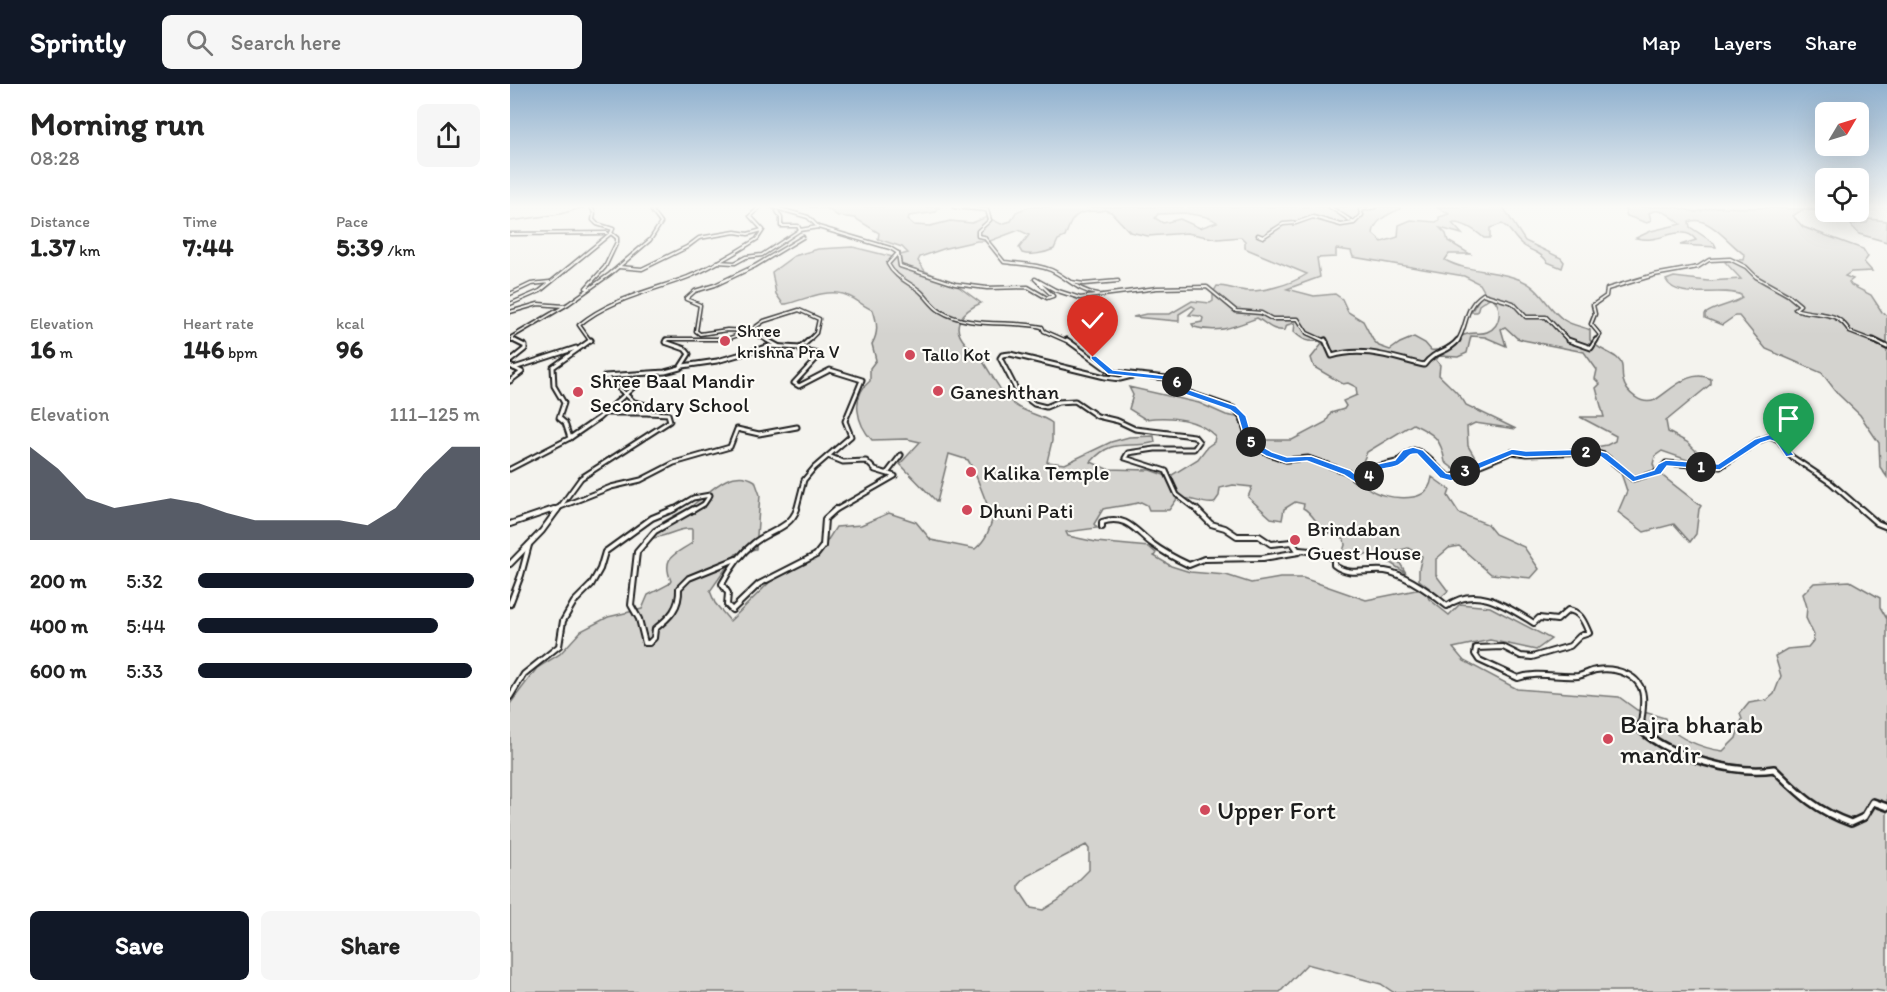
<!DOCTYPE html>
<meta charset="utf-8">
<style>
body{margin:0;font-family:Itim,sans-serif;background:#f6f6f6;color:#222;height:100vh;display:flex;flex-direction:column;font-size:22px;white-space:nowrap}
*{box-sizing:border-box;margin:0}
p{font-size:20px;color:#767676}
.icon{flex:none;width:33px;height:33px;fill:none;stroke:currentColor;stroke-width:2;stroke-linecap:round;stroke-linejoin:round}
.map{position:relative;flex:1;overflow:hidden}
.panel{display:flex;flex-direction:column;background:#fff;width:510px}
.panel>*{flex:none}
.needle{width:39px;rotate:52deg}
.buttons{position:absolute;left:1305px;top:18px;display:grid;gap:12px}
.buttons a{display:grid;place-items:center;width:54px;height:54px;border-radius:9px;background:#fff;box-shadow:0 6px 24px #0002;font-size:30px}
.pin{position:absolute;display:grid;place-items:center;width:51px;height:51px;color:#fff;margin:-62px -26px;border-radius:50% 50% 50% 0;rotate:-45deg;box-shadow:0 0 6px #0007}
.pin .icon{rotate:45deg}
.km{position:absolute;width:30px;height:30px;margin:-15px;border-radius:50%;background:#222;color:#fff;font-size:16px;line-height:30px;text-align:center}
.round{display:grid;place-items:center;flex:none;width:63px;height:63px;border-radius:9px;background:#f6f6f6}
.headline{display:flex;align-items:center;justify-content:space-between;height:102px;padding:0 30px}
h1{font-size:33px;font-weight:800;line-height:45px}
.figures{display:grid;grid-template-columns:repeat(3,1fr);gap:9px;height:102px;padding:6px 30px}
.figures div{display:grid;align-content:center}
.figures b{font-size:26px;font-weight:800}
.figures small{font-size:16px;font-weight:400}
.figures p{font-size:16px}
.chart{height:168px;padding:12px 30px}
.chart p{display:flex;justify-content:space-between}
.chart svg{width:100%;height:108px;margin-top:6px;fill:#111827;opacity:.7}
.action{display:flex;gap:12px;margin-top:auto;padding:12px 30px}
.action a{flex:1;height:69px;border-radius:9px;background:#111827;color:#fff;font-size:24px;font-weight:800;line-height:69px;text-align:center}
.action a+a{background:#f6f6f6;color:#222}
ul{padding:0 30px;list-style:none;font-size:20px}
li{display:grid;grid-template-columns:96px 72px 1fr;align-items:center;height:45px}
li i{height:15px;border-radius:8px;background:#111827}
header{display:flex;align-items:center;gap:36px;box-sizing:border-box;height:84px;padding:0 30px;background:#111827;color:#fff}
header strong{font-size:28px}
nav{display:flex;gap:33px;margin-inline-start:auto;font-size:21px}
.search{width:420px;height:54px;background:#f6f6f6;display:flex;align-items:center;gap:15px;box-sizing:border-box;padding:0 21px;border-radius:9px;color:#767676;font-size:22px}
main{display:flex;flex:1;min-height:0}
.map>svg:first-child{display:block}
</style>
<header>
<strong>Sprintly</strong>
<div class="search"><svg class="icon" aria-label="search" viewBox="0 0 24 24"><circle cx="10" cy="10" r="6"/><path d="M15 15l6 6"/></svg>Search here</div>
<nav><a>Map</a><a>Layers</a><a>Share</a></nav>
</header>
<main>
<section class="panel">
<div class="headline"><div><h1>Morning run</h1><p>08:28</p></div><a class="round"><svg class="icon" aria-label="share" viewBox="0 0 24 24"><path d="M12 15V3M7 8l5-5 5 5M5 13v7h14v-7"/></svg></a></div>
<div class="figures">
<div><p>Distance</p><b>1.37<small> km</small></b></div>
<div><p>Time</p><b>7:44</b></div>
<div><p>Pace</p><b>5:39<small> /km</small></b></div>
</div>
<div class="figures">
<div><p>Elevation</p><b>16<small> m</small></b></div>
<div><p>Heart rate</p><b>146<small> bpm</small></b></div>
<div><p>kcal</p><b>96</b></div>
</div>
<div class="chart"><p><span>Elevation</span>111–125 m</p>
<svg viewBox="0 0 160 44" preserveAspectRatio="none"><path d="M0 44V6L10 15L20 27L30 31L40 29L50 27L60 29L70 33L80 36L90 36L100 36L110 36L120 38L130 31L140 17L150 6L160 6V44z"/></svg>
</div>
<ul>
<li><b>200 m</b>5:32<i style="width:98%"></i></li>
<li><b>400 m</b>5:44<i style="width:85%"></i></li>
<li><b>600 m</b>5:33<i style="width:97%"></i></li>
</ul>
<div class="action"><a>Save</a><a>Share</a></div>
</section>
<div class="map">
<svg width="1377" height="908" viewBox="0 0 1377 908">
<rect width="100%" height="100%" fill="#f4f3ee"/>
<filter id="ink" filterUnits="userSpaceOnUse"><feTurbulence type="fractalNoise" baseFrequency=".0167" numOctaves="2"/><feDisplacementMap in="SourceGraphic" scale="12" xChannelSelector="R" yChannelSelector="G"/><feConvolveMatrix kernelMatrix="1 2 1 2 8 2 1 2 1" color-interpolation-filters="sRGB"/></filter>
<g filter="url(#ink)">
<g fill="#d4d3cf" stroke="#787876" stroke-width="1.5" fill-rule="evenodd">
<path d="M299 123H430L426 128 399 132 398 136 404 141 420 142 440 137 462 139 477 133 491 140 501 137 506 128 518 123H890V125C879 130 864 136 863 150L872 158 888 153 889 141 901 136 926 138 929 136V133L939 130 926 123H993L1015 157 1051 174 1054 178 1052 184 1037 178C1033 169 1020 167 1013 161 1003 154 1002 145 992 140L980 144V154H974C965 146 954 138 942 139L952 150 930 144 936 150 938 157 960 170H939L935 176C958 189 986 185 1011 196 1031 204 1037 224 1054 236 1063 242 1072 242 1080 246V256C1087 265 1098 267 1107 274 1115 281 1111 287 1113 296 1116 309 1132 322 1145 316 1162 305 1181 284 1201 295V300L1156 337 1158 348 1177 358 1190 371 1189 380 1152 367 1145 372 1143 380 1145 386 1191 422 1189 425 1186 450 1180 458 1164 440 1134 448 1108 428 1117 407C1109 382 1104 366 1074 365L1097 361 1105 357 1106 352 1070 333H1094L1086 304 1090 300 1085 295 1087 286 1074 268 1013 256 1007 254 995 243 991 245 996 262 975 253 961 252 957 269 948 273 929 272 926 276 930 281 929 291C937 300 951 310 956 321L1006 345 965 339 957 343 958 362 967 377 949 389 935 378C931 354 924 350 903 340L857 368C855 374 849 383 850 390 851 412 894 418 910 411 918 408 921 400 922 393L940 406 938 412 949 429 977 440 985 450 1014 463 1029 485 1021 494 981 490 949 462 939 464 926 475V491L938 507 931 513 909 496V485L912 472 898 464 883 468 896 489 868 471 832 470 835 461 834 455 825 449H817C807 442 803 429 793 424L794 420 785 418 774 425 772 436 761 434 738 413 742 403 723 401 710 404 709 412 704 419C691 421 681 412 667 415L659 426H639L637 421 631 418C618 422 607 422 593 425L584 440 587 444 556 448 558 452 586 458 639 463 646 469 644 472 661 482 680 488 716 491 741 499 770 494H793L856 516 906 506H915L919 515 939 531 950 520 980 523 1041 555 1026 566 980 556 943 564 954 577 1007 605 1109 613 1127 626 1155 634C1158 653 1196 665 1213 667L1226 654 1232 635 1230 630 1239 619 1257 616 1264 610 1271 592 1265 572 1277 565 1298 563 1303 557 1304 551 1296 534 1297 523 1293 510 1304 499 1340 497 1370 514V523L1377 535V908L1364 906 883 908 871 900 797 880 770 908H0V620L27 584 50 570 71 547 98 533 132 525 138 511 159 500 161 497C151 472 165 471 182 459V445C169 443 155 454 141 454L139 450C151 436 168 431 183 421 200 408 221 382 245 397L250 411 246 465 226 470 200 507 205 519 220 537 266 492 307 473 326 443 351 441 379 429 406 438 421 456 465 465C476 456 479 447 483 433 473 414 469 394 458 376L439 370 427 418 390 380 410 358 397 355 362 356C347 340 340 313 360 297V284L366 276 362 260C369 248 367 238 363 226 352 222 345 213 333 210 314 205 294 216 276 220H273L266 210 262 188 284 172 308 165 343 163 383 173 398 169 392 163 368 155 369 149 345 134 328 132 316 124ZM595 126 601 128 620 148 638 152 677 149 708 155 731 153 735 157V164L739 166 797 190C782 200 749 210 731 206 723 205 716 202 707 202L703 209V217L700 219 682 217 660 230H636L623 233 667 237H669V230L682 222 685 224 679 231 690 232 693 234 692 238 682 240 684 243C709 250 723 243 747 234 756 239 763 248 775 246L777 241 785 239 784 248C794 257 797 258 810 257L812 260 801 274 804 283 833 300 838 299 846 303 847 311 833 317 836 322 834 325 821 329 816 338 782 356H754L745 353 737 335 716 331 689 319 619 303 623 311 619 325 635 335C659 332 686 334 705 352L704 358 697 363 688 375 659 393 640 386 597 385 581 378C603 352 619 366 645 358L644 352 619 353 601 358 555 380 537 378 542 357V339C532 331 515 329 505 321 491 310 482 291 472 276 468 269 461 266 456 260 439 242 452 227 471 219L449 203 415 187 408 177 410 173 436 164 467 157H480L509 146 519 151 509 164 512 169C521 172 535 169 544 165L548 156 555 153C559 143 561 130 576 128 583 126 586 129 595 126ZM675 129C688 132 697 131 707 138L690 144 670 135 653 139 645 134 648 130ZM826 165 841 167 843 173 954 192 970 200 974 207 961 228H967L969 221 981 213C993 222 992 242 977 248 970 251 964 247 954 251 942 256 935 268 921 266L915 259 904 253 890 259 880 266 869 262 863 256 853 237 838 228 832 215 825 210 804 212 777 205 810 193 807 174 826 173ZM576 761 579 765V786L549 816 533 826 521 824 509 806V801L517 792Z"/>
<path d="M1118 123H1165L1186 128 1205 123 1300 125 1308 126H1292L1283 132 1293 143 1353 165 1358 173 1354 178 1362 187 1341 188 1335 192 1343 195 1339 198 1341 201 1361 211 1372 228 1377 232V393L1370 383 1369 359 1350 331 1328 310 1312 289 1256 265 1229 232H1225L1212 241 1195 234V230C1206 222 1219 222 1232 214L1231 211C1212 202 1167 218 1156 196L1164 193 1198 197 1231 195 1215 178 1220 175 1234 176 1235 171C1221 162 1197 129 1179 138L1180 143 1204 159 1206 163 1170 161 1186 156C1175 141 1155 154 1141 155 1136 156 1131 155 1126 154L1141 147 1171 140C1162 133 1151 122 1139 129L1141 136 1137 139 1117 132 1115 126Z"/>
<polygon points="1359,135 1377,137 1377,158 1349,150 1340,140 1357,139"/>
</g>
<g fill="none" stroke-linecap="round" stroke-linejoin="round">
<polyline stroke="#72716f" stroke-width="1.5" points="0,137 50,130 76,123"/>
<defs>
<g id="street-far3">
<path d="M263 123 298 133 308 143 380 164 388 169 378 180C385 194 399 198 410 207 417 213 422 222 430 227 459 245 500 236 532 243L534 247 559 258"/>
<path d="M444 123 477 126 480 136 468 147V152L474 153 494 178C510 180 526 180 541 186 558 194 569 208 588 210"/>
<polyline points="820,123 843,138"/>
<polyline points="267,127 271,134 271,142 288,142 290,146"/>
<polyline points="0,150 97,149"/>
<polyline points="748,151 753,153 773,140 786,139 803,133 831,141 844,139 852,131 850,126 865,123"/>
<polyline points="293,153 245,182 205,201 185,207 176,215 190,221 186,247 190,250 217,246 240,247 254,237 289,226 309,235 306,249 297,258"/>
<polyline points="388,169 390,182 445,200 477,204 518,203 537,214 543,212 525,195 545,206 570,214 647,204 697,203 726,227 751,229 762,235 788,235 797,249 817,258"/>
<polyline points="207,178 225,179 236,173 252,171 290,146 308,143"/>
<polyline points="109,183 132,185 177,163 189,154 225,148 238,150 252,146"/>
<polyline points="561,198 574,200 608,197"/>
<polyline points="79,204 76,204 95,183 107,158 107,154 101,149 103,145 87,140 83,136 84,129 81,123"/>
<polyline points="0,210 21,200 40,198"/>
<polyline points="0,220 30,207 101,149"/>
<polyline points="0,228 28,220 54,222"/>
<polyline points="6,258 2,253 58,220 100,190 140,156 151,139 142,127 146,123"/>
<path d="M81 258 69 241C100 215 141 207 178 193 202 183 225 169 247 155L253 146 240 132 250 123"/>
<polyline points="155,258 157,255 217,255 240,247 260,258"/>
<path d="M947 258C959 239 953 224 973 210L1003 219 1016 233H1036L1058 256 1063 258"/>
<path d="M1085 258 1090 251 1081 240 1085 230 1083 221 1096 212 1097 205 1144 191 1188 183 1199 176 1220 175 1236 183 1246 193 1278 211 1290 221 1285 225C1308 233 1326 224 1340 248L1366 258"/>
</g>
<g id="street-far2">
<polyline points="257,256 268,262"/>
<path d="M557 256 601 288 657 294 667 298 677 308 723 324 731 332 738 354 745 362 759 370 776 376 798 374 837 388 848 397 862 391 866 383 886 378 903 366C920 369 926 387 941 393L1002 368 1016 370 1082 368 1094 371 1123 395 1148 388 1156 379 1210 383 1248 357 1261 352 1269 356 1279 371 1321 399 1353 427"/>
<path d="M815 256 822 272C854 262 883 274 914 281 926 265 937 270 948 256"/>
<polyline points="1058,256 1081,264 1086,256"/>
<polyline points="1363,256 1377,263"/>
<polyline points="0,277 15,265 15,262 3,256"/>
<polyline points="0,282 12,288 0,297"/>
<polyline points="173,282 207,277 260,262 290,264"/>
<polyline points="4,284 66,264"/>
<polyline points="622,292 610,295 595,293 500,270 492,271 490,274 507,307 524,320 536,323 548,318 565,317 587,332 608,337 625,345 684,352 689,358 684,365 645,365 618,369 615,374 656,387 667,411 688,427"/>
<polyline points="98,329 139,329 140,322 124,318 95,292 155,288 170,284 179,270 175,265 155,258 156,256"/>
<polyline points="60,354 89,334 128,299"/>
<polyline points="318,372 333,378 356,377 365,386 385,392 324,427"/>
<polyline points="0,385 60,354 55,339 49,334 54,319 44,302 43,283 81,256"/>
<polyline points="378,388 391,371"/>
<polyline points="40,427 101,403 131,396 164,379 220,363 227,345 249,350 287,343"/>
<polyline points="47,427 71,394 160,337 158,330 139,329"/>
<polyline points="161,427 183,414 200,411 194,420 182,427"/>
<polyline points="286,427 294,396 304,384 341,352 335,337 352,296 320,286 289,302 284,299 308,273 304,268 291,267 290,264 299,256"/>
</g>
<g id="street-far1">
<path d="M184 425 145 447 127 468 121 521 129 535 135 559H139L144 554 145 545C160 533 170 524 169 504L179 494 226 475"/>
<path d="M287 425C280 445 258 447 244 459 230 470 220 485 212 500L218 509 217 521 222 526 249 500 306 471 313 462 315 435 326 425"/>
<polyline points="1351,425 1367,439 1377,443"/>
<polyline points="0,440 44,425"/>
<path d="M592 443V438C615 430 625 446 641 459 653 468 666 475 679 481L694 475 753 474 789 468 782 458 761 460 749 452H727L715 444 701 440 686 425"/>
<path d="M789 466 812 468 824 475V481C839 493 856 485 875 487 895 490 921 509 937 522 967 500 997 523 1024 539L1029 534 1047 536 1058 526C1071 528 1074 538 1079 549L1070 552 1060 562 1022 573 1011 572 993 563 966 564 965 570 969 576 1008 594C1028 587 1048 594 1068 592 1074 591 1080 587 1086 586 1104 583 1131 590 1133 612 1134 621 1132 631 1131 640"/>
<polyline points="0,480 32,447 48,425"/>
<polyline points="0,520 11,491 19,461"/>
<polyline points="0,613 14,590 49,562 53,537 64,518 81,501 90,485 95,468 142,434 164,425"/>
</g>
<path id="street" d="M1131 639V646C1161 673 1225 691 1264 685 1290 711 1307 727 1341 739L1354 733 1363 718 1377 723"/>
</defs>
<use href="#street-far3" stroke="#1c1c1c" stroke-width="5"/>
<use href="#street-far2" stroke="#1c1c1c" stroke-width="7"/>
<use href="#street-far1" stroke="#1c1c1c" stroke-width="8"/>
<use href="#street" stroke="#1c1c1c" stroke-width="10"/>
<use href="#street-far3" stroke="#fdfcf7" stroke-width="2"/>
<use href="#street-far2" stroke="#fdfcf7" stroke-width="3"/>
<use href="#street-far1" stroke="#fdfcf7" stroke-width="4"/>
<use href="#street" stroke="#fdfcf7" stroke-width="5"/>
</g>
</g>
<linearGradient id="sky" x2="0" y2="1"><stop stop-color="#8fb0ce"/><stop offset="0.49" stop-color="#fafaf7"/><stop offset="1" stop-color="#fafaf7" stop-opacity="0"/></linearGradient>
<rect width="1377" height="250" fill="url(#sky)"/>
<path fill="#1a73e8" stroke="#fff" stroke-width="1.5" d="M581 272H586L603 286 659 292 669 296 680 306 726 322 736 332 742 353 748 360 762 368 777 373 801 372 840 386 850 394 858 388 863 381 885 376 893 366 903 363 913 366 936 389 940 390 1002 365 1016 367 1082 365 1097 369 1125 392 1144 386 1148 380 1156 376 1208 380 1245 355 1261 350 1272 354 1284 371 1276 373 1266 358 1260 356 1251 359 1210 386 1157 382 1151 390 1123 398 1091 373 1082 371 1016 373 1002 371 941 397 930 394 907 370C897 369 898 376 890 380 885 384 875 384 869 386 864 394 858 399 848 400L834 391 797 377 776 379 756 372 742 364 735 356 728 332 720 326 674 310 664 300 655 296 598 290 581 275Z"/>
<g fill="#d1495b" stroke="#fdfcf7" stroke-width="2">
<circle cx="215" cy="257" r="6"/>
<circle cx="400" cy="271" r="6"/>
<circle cx="428" cy="307" r="6"/>
<circle cx="68" cy="308" r="6"/>
<circle cx="461" cy="388" r="6"/>
<circle cx="457" cy="426" r="6"/>
<circle cx="785" cy="456" r="6"/>
<circle cx="1098" cy="655" r="6"/>
<circle cx="695" cy="726" r="6"/>
</g>
<g text-anchor="middle" dominant-baseline="central" stroke-width="4.5" stroke-linejoin="round" paint-order="stroke">
<g font-size="18" fill="#1c1c1c" stroke="#fdfcf7" text-anchor="start">
<text x="227" y="247">Shree<tspan x="227" dy="21">krishna Pra V</tspan></text>
<text x="412" y="271">Tallo Kot</text>
</g>
<g font-size="21" fill="#1c1c1c" stroke="#fdfcf7" text-anchor="start">
<text x="80" y="296">Shree Baal Mandir<tspan x="80" dy="24">Secondary School</tspan></text>
<text x="440" y="307">Ganeshthan</text>
<text x="473" y="388">Kalika Temple</text>
<text x="469" y="426">Dhuni Pati</text>
<text x="797" y="444">Brindaban<tspan x="797" dy="24">Guest House</tspan></text>
</g>
<g font-size="26" fill="#1c1c1c" stroke="#fdfcf7" text-anchor="start">
<text x="1110" y="640">Bajra bharab<tspan x="1110" dy="30">mandir</tspan></text>
<text x="707" y="726">Upper Fort</text>
</g>
</g>
</svg>
<div class="buttons">
<a><svg class="needle" viewBox="-14 -14 28 28"><path d="M0-13l5 13h-10z" fill="#e53935"/><path d="M0 13l5-13h-10z" fill="#767676"/></svg></a>
<a><svg class="icon" aria-label="locate" viewBox="0 0 24 24"><circle cx="12" cy="12" r="6"/><path d="M12 2v4M12 18v4M2 12h4M18 12h4"/></svg></a>
</div>
<div class="pin" style="left:1279px;top:371px;background:#1e9e55"><svg class="icon" aria-label="arrive" viewBox="0 0 24 24"><path d="M6 21V4h12l-3 4 3 4H6"/></svg></div>
<div class="pin" style="left:583px;top:273px;background:#d93025"><svg class="icon" aria-label="check" viewBox="0 0 24 24"><path d="M5 12l5 5 9-10"/></svg></div>
<b class="km" style="left:1191px;top:383px">1</b>
<b class="km" style="left:1076px;top:368px">2</b>
<b class="km" style="left:955px;top:387px">3</b>
<b class="km" style="left:859px;top:392px">4</b>
<b class="km" style="left:741px;top:358px">5</b>
<b class="km" style="left:667px;top:298px">6</b>
</div>
</main>
